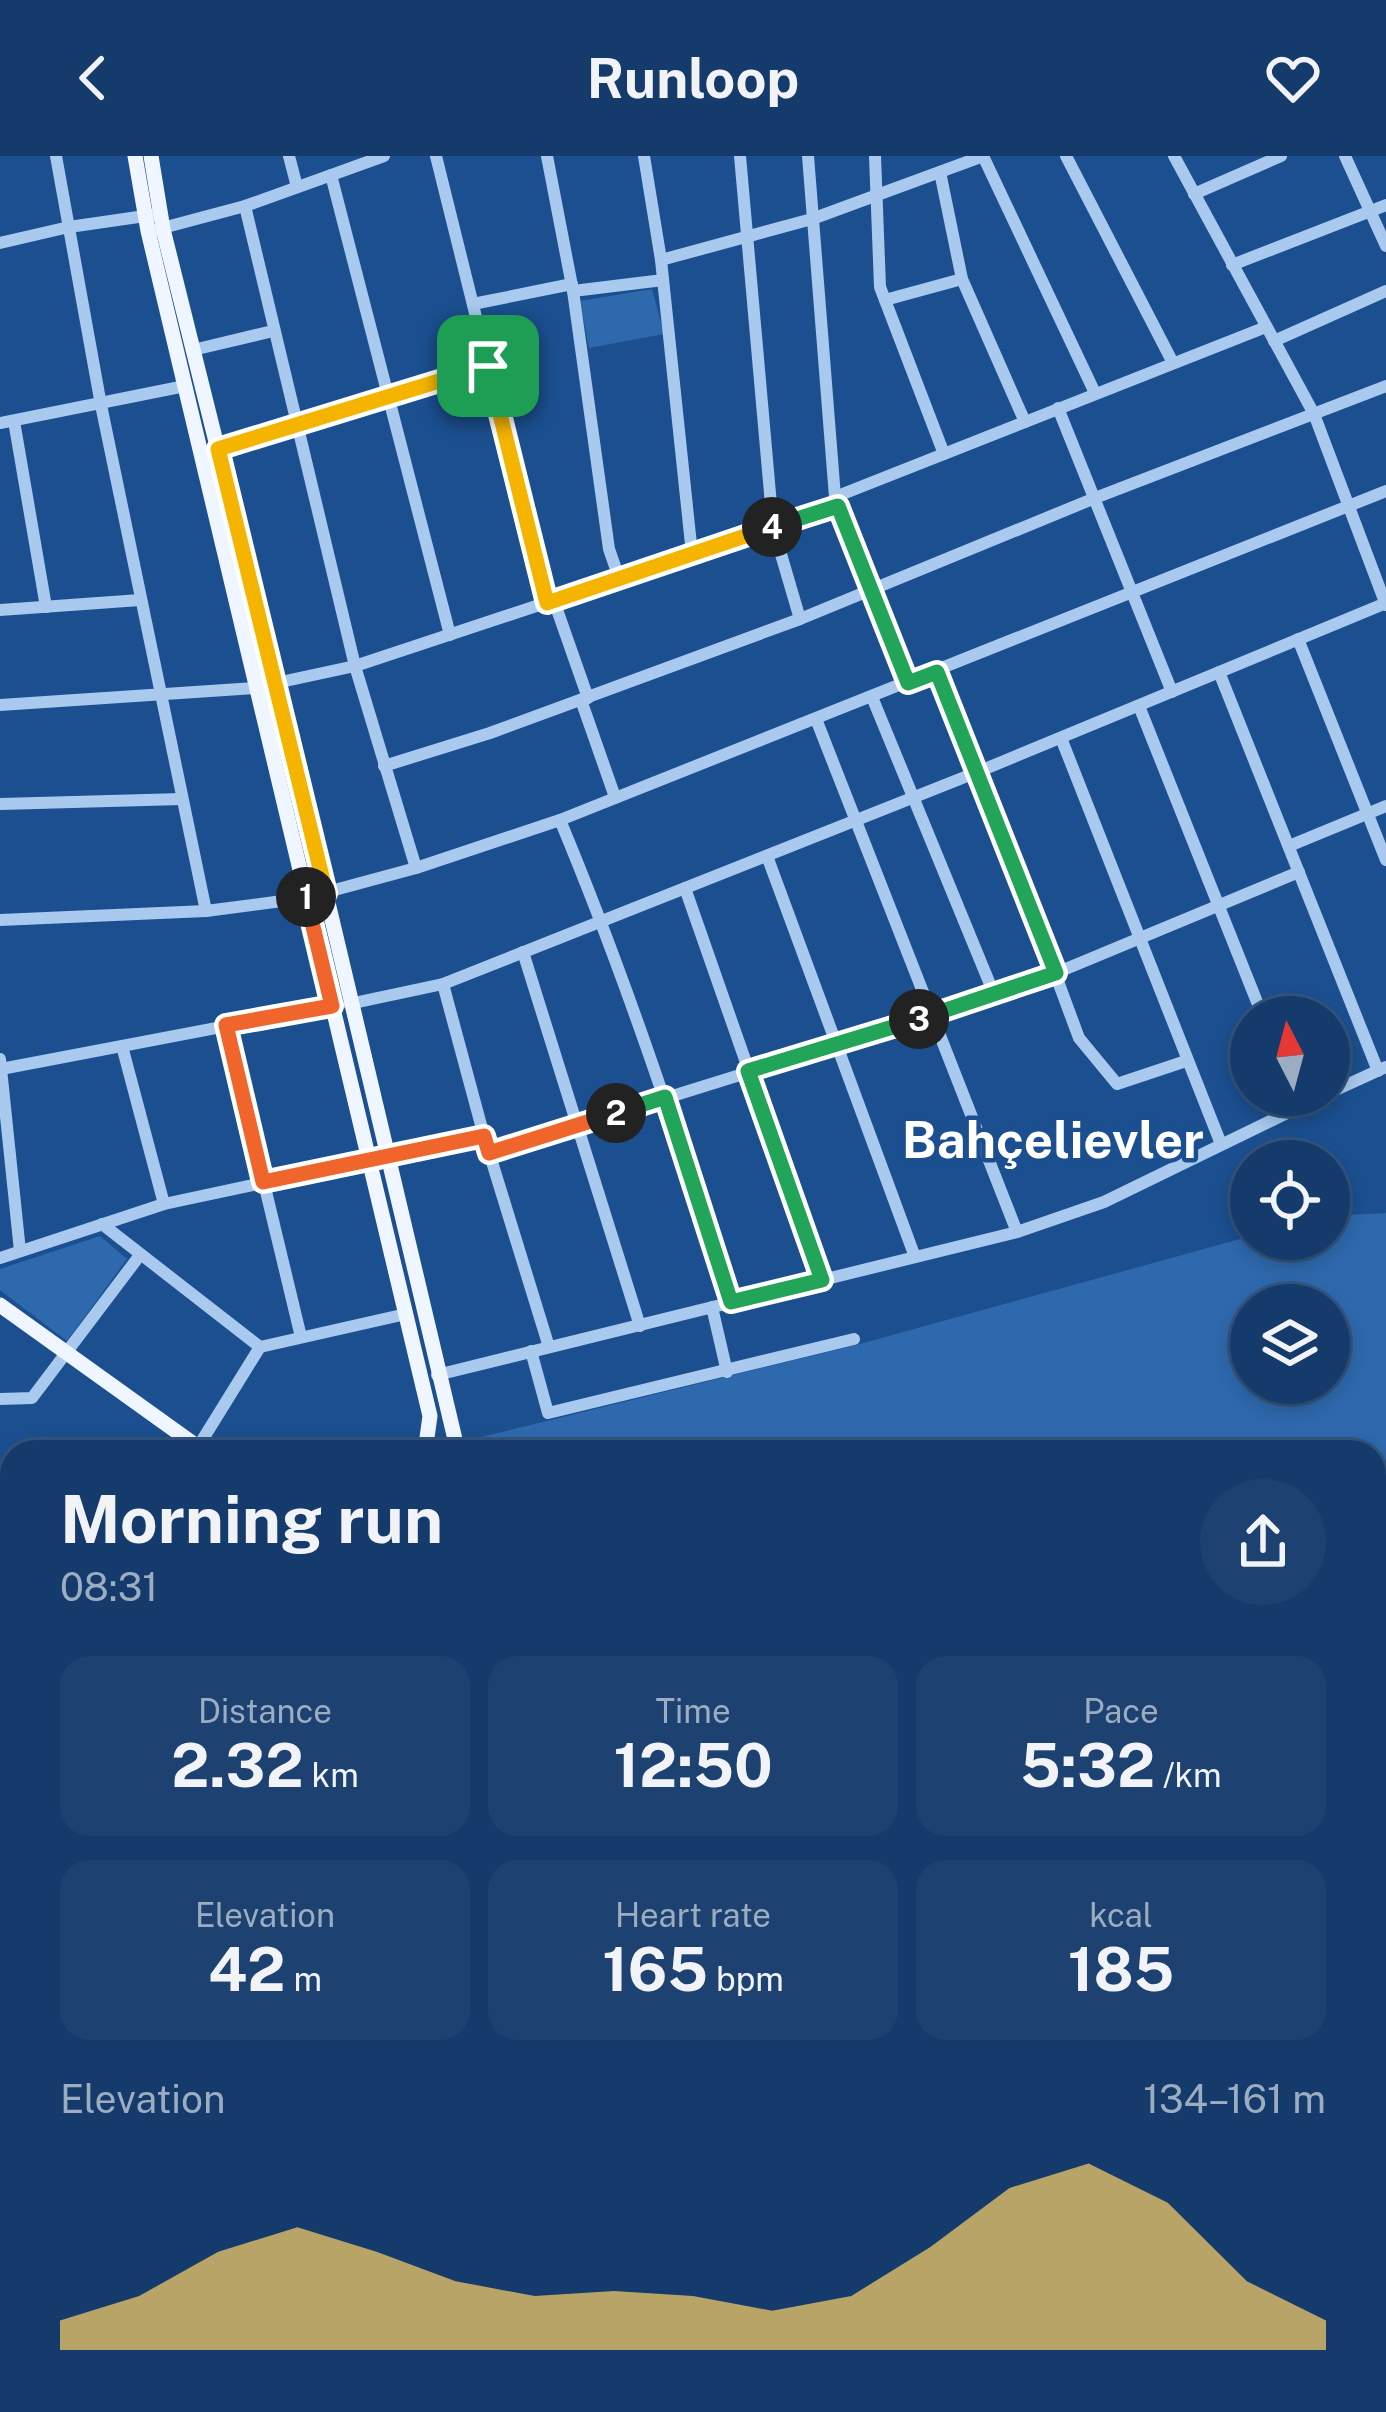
<!DOCTYPE html>
<meta charset="utf-8">
<style>
body{margin:0;font-family:"Public Sans",sans-serif;background:#1d4271;color:#f1f3f6;height:100vh;display:flex;flex-direction:column;font-size:45px;white-space:nowrap}
*{box-sizing:border-box;margin:0}
p{font-size:39px;color:#9dadc1}
.icon{flex:none;width:66px;height:66px;fill:none;stroke:currentColor;stroke-width:2;stroke-linecap:round;stroke-linejoin:round}
.map{position:relative;flex:1;overflow:hidden}
.details{position:absolute;left:0px;top:1284px;width:1386px;height:972px;display:flex;flex-direction:column;background:#143b6b;border-radius:36px 36px 0 0;box-shadow:0 6px 18px #0003,0 0 0 3px #33557e}
.details>*{flex:none}
.needle{width:78px;rotate:354deg}
.tools{position:absolute;left:1230px;top:840px;display:grid;gap:24px}
.tools a{display:grid;place-items:center;width:120px;height:120px;border-radius:50%;background:#143b6b;box-shadow:0 6px 18px #0003,0 0 0 3px #33557e;font-size:60px}
.pin{position:absolute;display:grid;place-items:center;width:102px;height:102px;color:#fff;margin:-51px;border-radius:24px;box-shadow:0 6px 18px #0006}
.km{position:absolute;width:60px;height:60px;margin:-30px;border-radius:50%;background:#222;color:#fff;font-size:33px;line-height:60px;text-align:center}
.round{display:grid;place-items:center;flex:none;width:126px;height:126px;border-radius:63px;background:#1d4271}
.overview{display:flex;align-items:center;justify-content:space-between;height:204px;padding:0 60px}
h1{font-size:66px;font-weight:700;line-height:90px}
.metrics{display:grid;grid-template-columns:repeat(3,1fr);gap:18px;height:204px;padding:12px 60px}
.metrics div{display:grid;align-content:center;border-radius:30px;background:#1d4271;text-align:center}
.metrics b{font-size:60px;font-weight:700}
.metrics small{font-size:33px;font-weight:400}
.metrics p{font-size:33px}
.chart{height:336px;padding:24px 60px}
.chart p{display:flex;justify-content:space-between}
.chart svg{width:100%;height:216px;margin-top:12px;fill:#ffd166;opacity:.7}
header{display:flex;justify-content:space-between;align-items:center;height:156px;padding:0 60px;background:#143b6b;font-size:54px;font-weight:700}
.map>svg:first-child{display:block}
</style>
<header><svg class="icon" aria-label="back" viewBox="0 0 24 24"><path d="M15 5l-7 7 7 7"/></svg>Runloop<svg class="icon" aria-label="heart" viewBox="0 0 24 24"><path d="M12 20l-8-8c-3-5 5-10 8-4 3-6 11-1 8 4z"/></svg></header>
<div class="map">
<svg width="1386" height="2256" viewBox="0 0 1386 2256">
<rect width="100%" height="100%" fill="#1b4f8f"/>
<g fill="#2e69ad" fill-rule="evenodd">
<polygon points="652,133 664,178 589,192 580,145"/>
<path d="M1386 1057V1351H1374V1296H467L465 1285 856 1189 1251 1080V1083H1329V1060ZM1251 1149H1329V1227H1251Z"/>
<polygon points="100,1080 127,1103 67,1185 0,1134 0,1113"/>
</g>
<g fill="none" stroke-linecap="round" stroke-linejoin="round">
<g stroke="#a9c9ee" stroke-width="12">
<polyline points="56,0 101,249 206,755"/>
<polyline points="289,0 297,31"/>
<polyline points="436,0 547,447"/>
<polyline points="547,0 573,135 609,393 619,422"/>
<polyline points="644,0 661,104 692,398"/>
<polyline points="740,0 773,371 800,463"/>
<polyline points="808,0 835,341 908,527"/>
<polyline points="875,0 880,131 944,298"/>
<polyline points="1066,0 1172,205"/>
<polyline points="1174,0 1314,258 1386,449"/>
<polyline points="1345,0 1386,90"/>
<polyline points="940,16 962,123 1025,266"/>
<polyline points="331,19 450,479"/>
<polyline points="1194,38 1281,0"/>
<polyline points="245,50 355,510 416,712"/>
<polyline points="155,74 245,50 384,0"/>
<polyline points="0,87 69,71 152,59"/>
<polyline points="661,104 812,63 983,0 1095,237"/>
<polyline points="1232,109 1386,49"/>
<polyline points="573,135 663,124"/>
<polyline points="885,144 962,123"/>
<polyline points="473,148 572,128"/>
<polyline points="1274,185 1386,135"/>
<polyline points="193,194 273,175"/>
<polyline points="1058,252 1172,536"/>
<polyline points="14,265 46,451"/>
<polyline points="0,267 185,230"/>
<polyline points="218,293 489,210"/>
<polyline points="835,341 1266,171"/>
<polyline points="554,445 588,542"/>
<polyline points="0,454 140,444"/>
<polyline points="1298,483 1386,704"/>
<polyline points="937,516 980,615 1079,882 1117,928 1186,905"/>
<polyline points="1219,516 1378,915"/>
<polyline points="276,527 355,510 838,350"/>
<polyline points="872,541 994,838"/>
<polyline points="581,544 615,641"/>
<polyline points="0,549 255,532"/>
<polyline points="1139,550 1263,861"/>
<polyline points="816,563 1017,1076"/>
<polyline points="1061,582 1221,988"/>
<polyline points="384,610 490,577 800,463 1095,342 1386,230"/>
<polyline points="0,648 182,643"/>
<path d="M560 664C626 822 679 984 731 1146"/>
<polyline points="1289,690 1386,650"/>
<polyline points="767,700 915,1101"/>
<polyline points="685,732 822,1124"/>
<polyline points="0,764 206,755 305,742 416,712 560,664 1386,335"/>
<polyline points="523,796 640,1170"/>
<polyline points="443,828 484,980 549,1191"/>
<polyline points="349,848 443,828 980,615 1386,447"/>
<polyline points="226,869 301,1181"/>
<polyline points="122,890 164,1048"/>
<polyline points="0,903 20,1095"/>
<polyline points="1,913 332,850"/>
<polyline points="1329,937 1386,911"/>
<polyline points="489,997 933,859 1056,817 1299,716"/>
<polyline points="102,1068 260,1191"/>
<polyline points="0,1102 164,1048 484,980"/>
<polyline points="712,1151 727,1216"/>
<polyline points="531,1195 548,1257 854,1183"/>
<polyline points="437,1219 1017,1076 1104,1046 1324,939"/>
<polyline points="0,1243 32,1242 140,1099"/>
<polyline points="198,1291 260,1191 406,1158"/>
<polyline points="1374,1526 1386,1525"/>
<polyline points="0,1553 12,1553"/>
<polyline points="1374,1694 1386,1694"/>
<polyline points="1374,1765 1386,1764"/>
<polyline points="0,1777 12,1777"/>
<polyline points="0,1854 12,1971"/>
<polyline points="1374,1878 1386,1878"/>
<polyline points="1374,1950 1386,1950"/>
<polyline points="0,2010 12,2009"/>
<polyline points="1374,2049 1386,2048"/>
<polyline points="0,2094 12,2093"/>
<polyline points="1374,2210 1386,2219"/>
<polyline points="40,2244 41,2256"/>
<polyline points="138,2244 139,2256"/>
<polyline points="241,2244 242,2256"/>
<polyline points="340,2244 341,2256"/>
<polyline points="610,2244 614,2256"/>
<polyline points="680,2244 684,2256"/>
<polyline points="857,2244 869,2256"/>
<polyline points="946,2244 957,2256"/>
<polyline points="1234,2244 1250,2256"/>
<polyline points="461,2256 488,2254 507,2244"/>
<polyline points="631,2256 654,2244"/>
<polyline points="765,2256 786,2244"/>
<polyline points="1019,2256 1032,2244"/>
<polyline points="1173,2256 1187,2244"/>
</g>
<g stroke="#f0f6ff" stroke-width="15">
<polyline points="135,0 148,75 430,1260 425,1296"/>
<polyline points="151,0 163,73 276,527 458,1296"/>
<polyline points="0,1149 205,1296"/>
<polyline points="1374,1367 1386,1366"/>
<polyline points="1374,1390 1386,1390"/>
<polyline points="0,1391 12,1392"/>
<polyline points="0,1413 12,1413"/>
<polyline points="1374,2159 1386,2168"/>
<polyline points="1374,2184 1386,2193"/>
</g>
</g>
<g fill="none" stroke-linecap="round" stroke-linejoin="round">
<defs>
<polyline id="split-1" points="306,741 326,737 218,293 488,210"/>
<polyline id="split-2" points="306,741 332,850 226,869 263,1026 484,980 489,997 616,957"/>
<polyline id="split-3" points="616,957 665,941 731,1146 822,1124 748,915 919,863"/>
<polyline id="split-4" points="772,371 838,350 908,527 937,516 1056,817 919,863"/>
<polyline id="split-5" points="488,210 547,447 772,371"/>
</defs>
<use href="#split-1" stroke="#fff" stroke-width="24"/>
<use href="#split-2" stroke="#fff" stroke-width="24"/>
<use href="#split-3" stroke="#fff" stroke-width="24"/>
<use href="#split-4" stroke="#fff" stroke-width="24"/>
<use href="#split-5" stroke="#fff" stroke-width="24"/>
<use href="#split-1" stroke="#f5b400" stroke-width="15"/>
<use href="#split-2" stroke="#f0652b" stroke-width="15"/>
<use href="#split-3" stroke="#22a559" stroke-width="15"/>
<use href="#split-4" stroke="#22a559" stroke-width="15"/>
<use href="#split-5" stroke="#f5b400" stroke-width="15"/>
</g>
<g text-anchor="middle" dominant-baseline="central" stroke-width="9" stroke-linejoin="round" paint-order="stroke">
<g font-size="51" font-weight="bold" fill="#fff" stroke="#1b4f8f">
<text x="1053" y="983">Bahçelievler</text>
</g>
</g>
</svg>
<div class="tools">
<a><svg class="needle" viewBox="-14 -14 28 28"><path d="M0-13l5 13h-10z" fill="#e53935"/><path d="M0 13l5-13h-10z" fill="#9dadc1"/></svg></a>
<a><svg class="icon" aria-label="locate" viewBox="0 0 24 24"><circle cx="12" cy="12" r="6"/><path d="M12 2v4M12 18v4M2 12h4M18 12h4"/></svg></a>
<a><svg class="icon" aria-label="layers" viewBox="0 0 24 24"><path d="M12 4l9 5-9 5-9-5zM3 14l9 5 9-5"/></svg></a>
</div>
<div class="pin" style="left:488px;top:210px;background:#1e9e55"><svg class="icon" aria-label="arrive" viewBox="0 0 24 24"><path d="M6 21V4h12l-3 4 3 4H6"/></svg></div>
<b class="km" style="left:306px;top:741px">1</b>
<b class="km" style="left:616px;top:957px">2</b>
<b class="km" style="left:919px;top:863px">3</b>
<b class="km" style="left:772px;top:371px">4</b>
<section class="details">
<div class="overview"><div><h1>Morning run</h1><p>08:31</p></div><a class="round"><svg class="icon" aria-label="share" viewBox="0 0 24 24"><path d="M12 15V3M7 8l5-5 5 5M5 13v7h14v-7"/></svg></a></div>
<div class="metrics">
<div><p>Distance</p><b>2.32<small> km</small></b></div>
<div><p>Time</p><b>12:50</b></div>
<div><p>Pace</p><b>5:32<small> /km</small></b></div>
</div>
<div class="metrics">
<div><p>Elevation</p><b>42<small> m</small></b></div>
<div><p>Heart rate</p><b>165<small> bpm</small></b></div>
<div><p>kcal</p><b>185</b></div>
</div>
<div class="chart"><p><span>Elevation</span>134–161 m</p>
<svg viewBox="0 0 160 44" preserveAspectRatio="none"><path d="M0 44V38L10 33L20 24L30 19L40 24L50 30L60 33L70 32L80 33L90 36L100 33L110 23L120 11L130 6L140 14L150 30L160 38V44z"/></svg>
</div>
</section>
</div>
